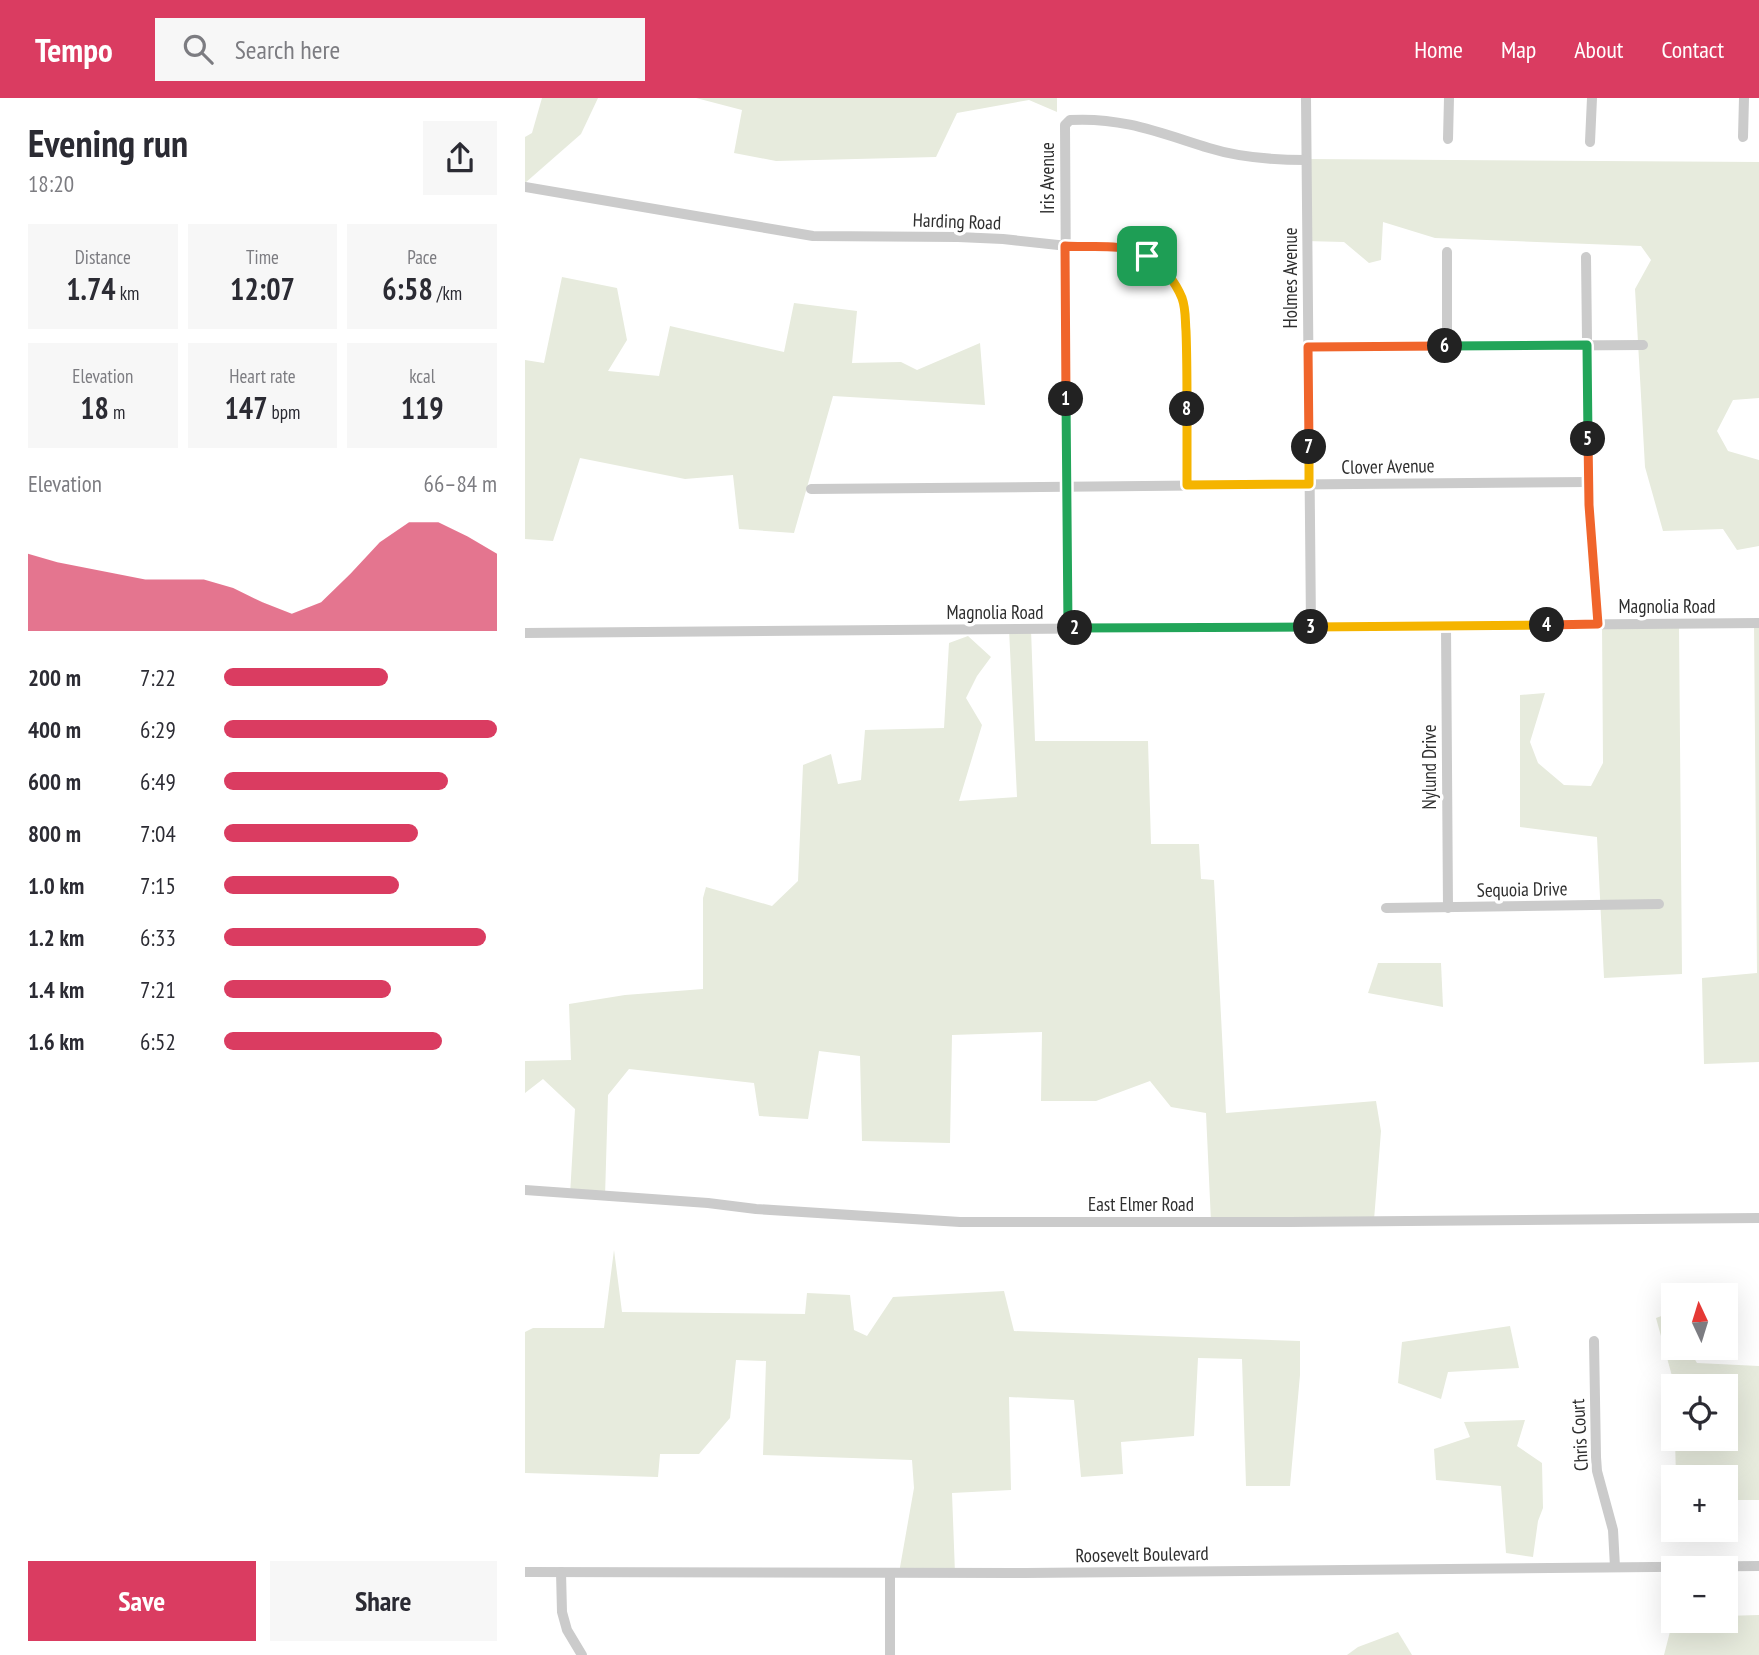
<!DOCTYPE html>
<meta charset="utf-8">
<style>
body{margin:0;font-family:"PT Sans Narrow",sans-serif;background:#f7f7f7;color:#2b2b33;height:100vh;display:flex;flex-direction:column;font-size:26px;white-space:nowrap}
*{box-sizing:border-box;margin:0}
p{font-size:23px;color:#7c7c81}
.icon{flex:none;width:38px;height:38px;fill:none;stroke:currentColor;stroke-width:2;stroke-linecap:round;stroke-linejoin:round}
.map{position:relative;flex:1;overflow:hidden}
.details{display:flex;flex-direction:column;background:#fff;width:525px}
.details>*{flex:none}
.needle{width:46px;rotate:356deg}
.fabs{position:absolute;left:1136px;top:1185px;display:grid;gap:14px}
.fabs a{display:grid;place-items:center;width:77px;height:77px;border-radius:0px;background:#fff;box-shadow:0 7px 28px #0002;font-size:35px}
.pin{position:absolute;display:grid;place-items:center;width:60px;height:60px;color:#fff;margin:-30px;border-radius:14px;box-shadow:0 4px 10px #0006}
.km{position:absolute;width:35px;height:35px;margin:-18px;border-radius:50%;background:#222;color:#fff;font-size:19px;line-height:35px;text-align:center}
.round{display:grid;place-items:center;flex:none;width:74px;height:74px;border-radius:0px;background:#f7f7f7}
.summary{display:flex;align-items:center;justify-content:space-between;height:119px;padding:0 28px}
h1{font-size:38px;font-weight:700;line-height:52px}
.stats{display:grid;grid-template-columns:repeat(3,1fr);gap:10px;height:119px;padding:7px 28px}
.stats div{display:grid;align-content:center;border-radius:0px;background:#f7f7f7;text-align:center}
.stats b{font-size:30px;font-weight:700}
.stats small{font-size:19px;font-weight:400}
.stats p{font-size:19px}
.chart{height:196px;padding:14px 28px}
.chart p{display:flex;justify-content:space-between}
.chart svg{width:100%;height:126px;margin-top:7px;fill:#da3c61;opacity:.7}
.action{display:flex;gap:14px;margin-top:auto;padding:14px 28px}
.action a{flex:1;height:80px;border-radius:0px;background:#da3c61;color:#fff;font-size:28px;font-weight:700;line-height:80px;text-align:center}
.action a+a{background:#f7f7f7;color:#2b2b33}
ul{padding:0 28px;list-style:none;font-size:23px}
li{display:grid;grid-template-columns:112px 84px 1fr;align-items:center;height:52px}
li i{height:18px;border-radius:9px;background:#da3c61}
header{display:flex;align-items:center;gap:42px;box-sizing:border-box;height:98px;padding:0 35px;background:#da3c61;color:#fff}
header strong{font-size:33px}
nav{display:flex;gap:38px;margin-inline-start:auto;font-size:24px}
.search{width:490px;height:63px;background:#f7f7f7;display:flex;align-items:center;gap:18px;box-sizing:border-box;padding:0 24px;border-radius:0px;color:#7c7c81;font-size:26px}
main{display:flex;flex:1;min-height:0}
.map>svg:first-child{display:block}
</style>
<header>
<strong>Tempo</strong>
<div class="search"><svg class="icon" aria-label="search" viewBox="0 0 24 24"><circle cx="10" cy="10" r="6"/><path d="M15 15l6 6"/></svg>Search here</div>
<nav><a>Home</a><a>Map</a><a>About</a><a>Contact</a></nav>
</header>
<main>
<section class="details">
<div class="summary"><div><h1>Evening run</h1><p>18:20</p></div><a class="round"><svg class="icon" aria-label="share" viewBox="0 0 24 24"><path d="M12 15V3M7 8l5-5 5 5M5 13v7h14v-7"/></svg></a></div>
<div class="stats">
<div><p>Distance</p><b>1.74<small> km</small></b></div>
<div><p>Time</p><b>12:07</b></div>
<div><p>Pace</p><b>6:58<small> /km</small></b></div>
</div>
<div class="stats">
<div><p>Elevation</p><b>18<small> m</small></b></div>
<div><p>Heart rate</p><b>147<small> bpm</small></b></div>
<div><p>kcal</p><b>119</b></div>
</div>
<div class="chart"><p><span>Elevation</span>66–84 m</p>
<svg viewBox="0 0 160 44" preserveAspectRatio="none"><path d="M0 44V17L10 20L20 22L30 24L40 26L50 26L60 26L70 29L80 34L90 38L100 34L110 24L120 13L130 6L140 6L150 11L160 17V44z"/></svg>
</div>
<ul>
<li><b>200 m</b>7:22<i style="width:60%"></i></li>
<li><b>400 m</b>6:29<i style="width:100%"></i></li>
<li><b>600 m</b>6:49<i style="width:82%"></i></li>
<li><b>800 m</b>7:04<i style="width:71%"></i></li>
<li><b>1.0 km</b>7:15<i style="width:64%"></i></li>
<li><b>1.2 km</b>6:33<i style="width:96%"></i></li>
<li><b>1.4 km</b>7:21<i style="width:61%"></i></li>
<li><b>1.6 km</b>6:52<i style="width:80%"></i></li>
</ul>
<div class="action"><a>Save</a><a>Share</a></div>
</section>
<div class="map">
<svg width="1234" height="1557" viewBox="0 0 1234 1557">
<rect width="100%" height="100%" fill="#fff"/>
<g fill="#e7ebdd">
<polygon points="17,0 73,0 56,36 0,85 0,39 7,35"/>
<polygon points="171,0 532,0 532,14 504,2 432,15 411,59 251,63 209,55 217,12"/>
<polygon points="780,61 1234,64 1234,300 1208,302 1192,333 1203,353 1234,362 1234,448 1212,452 1198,431 1138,433 1120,369 1110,191 1126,162 1116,148 910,140 858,124 856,162 844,165 819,144 780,143"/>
<polygon points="37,179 92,190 102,242 83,273 134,278 145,228 259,254 269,205 332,213 327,265 376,264 392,272 455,245 460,307 308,298 269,435 214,431 208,377 160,381 55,360 28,443 0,441 0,262 19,265"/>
<polygon points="1229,524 1234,524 1234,964 1179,966 1177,880 1232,875"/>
<polygon points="1077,526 1154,526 1157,876 1079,880 1072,739 995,729 995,597 1020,595 1005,644 1013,665 1039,687 1066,688 1078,665"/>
<polygon points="484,531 506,531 510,643 623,643 626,746 674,746 676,781 689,782 701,1015 851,1003 856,1033 849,1122 686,1124 681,1015 646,1009 625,983 571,1003 516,1003 517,934 427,937 425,1045 337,1043 335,958 294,953 283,1021 234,1018 229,985 104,971 83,997 80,1099 45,1097 50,1011 18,981 0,995 0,963 46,962 44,906 100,897 178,891 178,800 181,789 247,808 273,783 278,667 306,656 313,686 336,682 340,632 419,630 424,545 443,538 466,559 452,578 441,600 457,627 434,703 492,699"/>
<polygon points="853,865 916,865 918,909 843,895"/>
<polygon points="89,1152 97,1214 280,1216 282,1195 325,1197 329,1232 342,1238 368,1199 479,1193 489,1233 775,1243 775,1277 765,1388 721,1388 717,1261 673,1260 669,1338 596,1344 598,1376 556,1379 549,1302 484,1299 486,1392 427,1395 430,1475 374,1475 389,1390 387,1362 238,1357 241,1263 211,1262 205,1320 174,1356 135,1356 133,1379 0,1375 0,1234 8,1230 79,1230"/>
<polygon points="1142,1216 1148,1225 1148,1250 1163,1250 1172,1265 1234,1268 1234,1402 1201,1402 1200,1379 1151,1379 1150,1341 1200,1340 1200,1288 1148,1288 1148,1297 1147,1278 1131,1220"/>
<polygon points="985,1228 994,1270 923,1274 916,1301 873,1285 877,1244"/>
<polygon points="1000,1322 992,1348 1017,1365 1018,1410 1013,1423 1008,1459 981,1455 976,1388 911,1382 909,1351 945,1339 939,1324"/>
<polygon points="1234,1517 1234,1557 1139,1557 1148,1522 1200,1522 1201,1518"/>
<polygon points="873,1534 887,1557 822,1557 833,1549"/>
</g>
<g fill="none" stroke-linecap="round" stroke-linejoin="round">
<g stroke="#cbcbcb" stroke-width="10">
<polyline points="781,0 786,529"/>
<polyline points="1218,39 1219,0"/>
<polyline points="923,41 924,0"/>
<polyline points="1065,44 1067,0"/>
<polyline points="0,89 288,138 433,139 478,141 552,149 581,147 600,150 614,155 628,162 641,175 656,198 659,207 662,246 662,387"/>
<polyline points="1061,159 1064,407 1073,526"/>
<polyline points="922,248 922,154"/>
<polyline points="783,249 1118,247"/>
<polyline points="286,391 1063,384"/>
<polyline points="921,528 923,810"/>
<path d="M543 531 540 27 545 22C598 19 635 35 684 50 716 60 748 62 781 62"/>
<polyline points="0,535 1234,525"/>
<polyline points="861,810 1134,806"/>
<polyline points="0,1092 183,1105 231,1111 435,1124 765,1124 1234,1120"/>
<polyline points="1069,1243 1071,1359 1072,1373 1088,1432 1090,1469"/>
<polyline points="0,1474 500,1475 1234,1468"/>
<polyline points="36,1474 37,1514 42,1532 57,1557"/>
<polyline points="365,1476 365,1557"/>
</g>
</g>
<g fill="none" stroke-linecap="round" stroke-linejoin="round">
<defs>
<path id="split-1" d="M541 301 540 148C571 150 592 144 622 158"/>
<polyline id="split-2" points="541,301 543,530 550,530"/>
<polyline id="split-3" points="550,530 786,529"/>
<polyline id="split-4" points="786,529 1022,527"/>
<polyline id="split-5" points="1022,527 1073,526 1064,407 1063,341"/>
<polyline id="split-6" points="920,248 1062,247 1063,341"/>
<polyline id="split-7" points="784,349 783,249 920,248"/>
<polyline id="split-8" points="662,311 662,387 784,386 784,349"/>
<path id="split-9" d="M622 158C637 168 650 183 657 200 661 211 660 222 661 233 662 259 662 285 662 311"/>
</defs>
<use href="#split-1" stroke="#fff" stroke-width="14"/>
<use href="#split-2" stroke="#fff" stroke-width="14"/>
<use href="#split-3" stroke="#fff" stroke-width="14"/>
<use href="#split-4" stroke="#fff" stroke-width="14"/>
<use href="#split-5" stroke="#fff" stroke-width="14"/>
<use href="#split-6" stroke="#fff" stroke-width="14"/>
<use href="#split-7" stroke="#fff" stroke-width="14"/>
<use href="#split-8" stroke="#fff" stroke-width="14"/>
<use href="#split-9" stroke="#fff" stroke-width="14"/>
<use href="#split-1" stroke="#f0652b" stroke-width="9"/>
<use href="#split-2" stroke="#22a559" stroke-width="9"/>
<use href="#split-3" stroke="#22a559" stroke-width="9"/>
<use href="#split-4" stroke="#f5b400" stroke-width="9"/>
<use href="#split-5" stroke="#f0652b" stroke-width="9"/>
<use href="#split-6" stroke="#22a559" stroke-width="9"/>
<use href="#split-7" stroke="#f0652b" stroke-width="9"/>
<use href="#split-8" stroke="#f5b400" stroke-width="9"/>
<use href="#split-9" stroke="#f5b400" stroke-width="9"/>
</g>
<g text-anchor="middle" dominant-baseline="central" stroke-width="7" stroke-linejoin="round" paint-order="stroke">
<g font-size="19" fill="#2e2e2e" stroke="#fff">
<text transform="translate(522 80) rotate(-90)">Iris Avenue</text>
<text transform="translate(432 123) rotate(2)">Harding Road</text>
<text transform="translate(765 180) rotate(-90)">Holmes Avenue</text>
<text transform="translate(863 368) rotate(-1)">Clover Avenue</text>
<text x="1142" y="508">Magnolia Road</text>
<text x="470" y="514">Magnolia Road</text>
<text transform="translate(904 669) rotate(-90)">Nylund Drive</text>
<text transform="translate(997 791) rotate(-1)">Sequoia Drive</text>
<text x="616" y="1106">East Elmer Road</text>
<text transform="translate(1054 1337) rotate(-93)">Chris Court</text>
<text transform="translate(617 1456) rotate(-1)">Roosevelt Boulevard</text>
</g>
</g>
</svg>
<div class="fabs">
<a><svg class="needle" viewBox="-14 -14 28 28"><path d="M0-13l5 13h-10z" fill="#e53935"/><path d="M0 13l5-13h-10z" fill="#7c7c81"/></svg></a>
<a><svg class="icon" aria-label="locate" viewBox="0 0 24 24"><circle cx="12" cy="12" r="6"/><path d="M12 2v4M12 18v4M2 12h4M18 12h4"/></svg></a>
<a>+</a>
<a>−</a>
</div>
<div class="pin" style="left:622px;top:158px;background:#1e9e55"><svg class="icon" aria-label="arrive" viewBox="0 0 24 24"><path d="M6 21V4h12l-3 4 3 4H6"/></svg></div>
<b class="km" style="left:541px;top:301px">1</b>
<b class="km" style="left:550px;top:530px">2</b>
<b class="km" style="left:786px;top:529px">3</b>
<b class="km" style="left:1022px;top:527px">4</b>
<b class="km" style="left:1063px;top:341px">5</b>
<b class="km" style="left:920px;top:248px">6</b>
<b class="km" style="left:784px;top:349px">7</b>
<b class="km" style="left:662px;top:311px">8</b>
</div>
</main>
